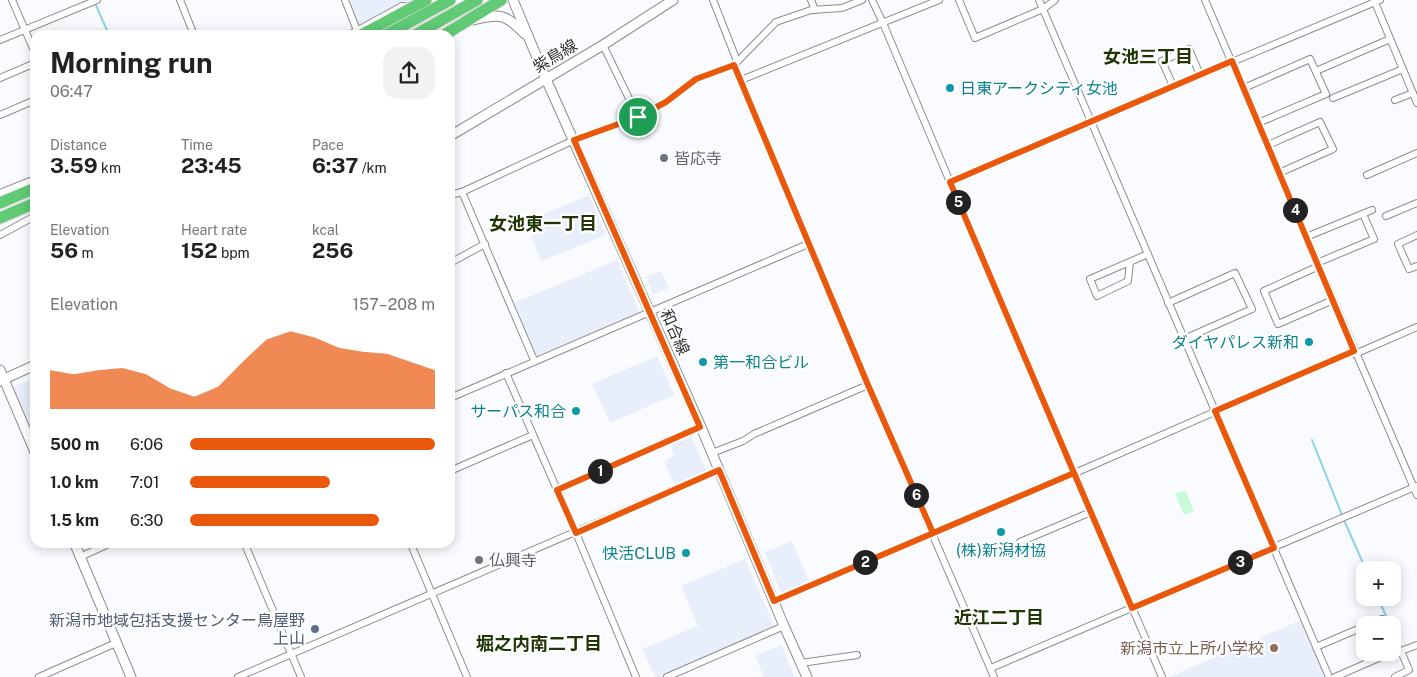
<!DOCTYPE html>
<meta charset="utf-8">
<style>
body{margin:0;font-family:"Public Sans","Noto Sans JP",sans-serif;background:#f2f2f2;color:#222;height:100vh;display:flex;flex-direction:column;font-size:19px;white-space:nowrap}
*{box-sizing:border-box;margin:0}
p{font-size:16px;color:#767676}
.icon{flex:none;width:28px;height:28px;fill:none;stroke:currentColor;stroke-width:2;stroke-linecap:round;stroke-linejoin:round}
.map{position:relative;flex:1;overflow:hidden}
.panel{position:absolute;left:30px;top:30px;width:425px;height:518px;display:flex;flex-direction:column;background:#fff;border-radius:15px;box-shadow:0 2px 12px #0003}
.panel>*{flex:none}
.tools{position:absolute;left:1356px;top:561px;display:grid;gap:10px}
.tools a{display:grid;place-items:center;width:45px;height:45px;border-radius:10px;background:#fff;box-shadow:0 2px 12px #0003;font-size:25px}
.pin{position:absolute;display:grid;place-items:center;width:42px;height:42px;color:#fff;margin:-21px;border:2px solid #fff;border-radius:50%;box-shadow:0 1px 5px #0007}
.km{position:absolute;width:25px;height:25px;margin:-12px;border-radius:50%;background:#222;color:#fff;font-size:14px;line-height:25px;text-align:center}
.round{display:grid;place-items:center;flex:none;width:52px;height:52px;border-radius:15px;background:#f2f2f2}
.summary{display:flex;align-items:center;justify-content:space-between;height:85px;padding:0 20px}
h1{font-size:28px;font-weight:700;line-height:38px}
.figures{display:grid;grid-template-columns:repeat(3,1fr);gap:8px;height:85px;padding:5px 20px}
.figures div{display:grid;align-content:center}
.figures b{font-size:21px;font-weight:700}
.figures small{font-size:14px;font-weight:400}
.figures p{font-size:14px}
.chart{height:140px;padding:10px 20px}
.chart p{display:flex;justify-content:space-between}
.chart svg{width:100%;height:90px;margin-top:5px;fill:#ea580c;opacity:.7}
ul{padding:0 20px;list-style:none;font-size:16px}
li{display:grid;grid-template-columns:80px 60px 1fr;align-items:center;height:38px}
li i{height:12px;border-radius:6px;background:#ea580c}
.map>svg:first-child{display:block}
</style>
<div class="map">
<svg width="1417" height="677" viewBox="0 0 1417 677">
<rect width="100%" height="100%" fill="#f9fbff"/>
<g fill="#e8effa">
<polygon points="348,0 413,0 357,27"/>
<polygon points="589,195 606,235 541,261 530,233 547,226 542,215"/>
<polygon points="617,260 640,314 537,357 514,303"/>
<polygon points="661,271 669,288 653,294 646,277"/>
<polygon points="657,356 674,395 610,423 592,384"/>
<polygon points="35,377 35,441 11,388"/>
<polygon points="691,435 707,473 675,486 664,461 675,456 670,444"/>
<polygon points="792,541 810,583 782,595 765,552"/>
<polygon points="745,559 775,628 661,677 655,677 642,649 698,626 681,586"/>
<polygon points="1301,620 1326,677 1169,677"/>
<polygon points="781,645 795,677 764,677 755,656"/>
</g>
<polygon fill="#c8fcd9" points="1185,490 1194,511 1184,515 1175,494"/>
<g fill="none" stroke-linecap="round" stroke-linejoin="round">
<g stroke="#8bd2ea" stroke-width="2">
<polyline points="95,3 109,35"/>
<polyline points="1312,440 1342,515"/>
<polyline points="1344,520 1366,570"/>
<polyline points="1378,598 1390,625"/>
<polyline points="1392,631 1400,649"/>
</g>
<defs>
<g id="street">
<polyline points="12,0 35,53"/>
<polyline points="180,0 194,35"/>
<polyline points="345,0 358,33"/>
<polyline points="713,0 737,61"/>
<polyline points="811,0 815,10"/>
<polyline points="872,0 883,23 950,182 1162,677"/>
<polyline points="959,0 975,38 1043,9 1055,0"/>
<polyline points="1039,0 1329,677"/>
<polyline points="1205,0 1417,495"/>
<polyline points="1374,0 1417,103"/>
<polyline points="349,35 402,6 409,7"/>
<polyline points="0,40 97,0"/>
<polyline points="603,45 638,117"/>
<polyline points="734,65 868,385 994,677"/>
<polyline points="1316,71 1390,39"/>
<polyline points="0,78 35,63"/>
<polyline points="741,80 939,0"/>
<polyline points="1173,86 1162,61 1189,49 1200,75"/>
<polyline points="1244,88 1310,59 1326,94 1258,123"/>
<polyline points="1333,98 1403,69"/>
<polyline points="1395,100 1413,93"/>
<polyline points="0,115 35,100"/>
<polyline points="1268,145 1320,122 1333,149 1279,173"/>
<polyline points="1367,175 1417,153"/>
<polyline points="950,182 1091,121 1380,0"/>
<polyline points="462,192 534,360"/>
<polyline points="0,193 35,179"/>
<polyline points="450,195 462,192 574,140 636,118 666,102 696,79 734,65 776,22 811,10 842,8 862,0"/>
<polyline points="1386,216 1417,203"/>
<polyline points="0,235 35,216"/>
<polyline points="1417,235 1398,244 1409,269 1417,266"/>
<polyline points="1306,237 1372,210"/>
<polyline points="1130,262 1128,281 1097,296 1090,279 1148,254"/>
<polyline points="450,263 485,244"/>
<polyline points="1317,263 1374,239 1363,214"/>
<polyline points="1319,266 1264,291 1278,324 1333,300"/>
<polyline points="1168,303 1235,273 1252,309 1184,339"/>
<polyline points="1355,354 1417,327"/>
<polyline points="506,373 576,533 636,677"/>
<polyline points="450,398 808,244"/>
<polyline points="712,453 743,441 754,434 868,385"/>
<polyline points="450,471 533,435"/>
<polyline points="557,490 701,427"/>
<polyline points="244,542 301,677"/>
<polyline points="410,542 467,677"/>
<polyline points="1020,542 1091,512"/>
<polyline points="80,557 113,542"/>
<polyline points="774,601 1075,473 1354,351"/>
<polyline points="1368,625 1382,619"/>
<polyline points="1316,647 1365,626"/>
<polyline points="801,663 857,655"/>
<polyline points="991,668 1417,486"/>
<polyline points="39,677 116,643"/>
<polyline points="238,677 719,470"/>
<polyline points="667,677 784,626"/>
<polyline points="1335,677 1381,657"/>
<polyline points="1395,677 1409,670 1401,651 1417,645"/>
</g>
<g id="secondary">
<polyline points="513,0 546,79 701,427 784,626 807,677"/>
<path d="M473 20C501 13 505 14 525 34"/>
<polyline points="450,136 603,45 673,0"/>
<polyline points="0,370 35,452"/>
<polyline points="0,381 35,365"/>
<polyline points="74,542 131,677"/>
</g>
<g id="highway">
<polyline points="361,35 426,0"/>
<polyline points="386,35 450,0"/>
<polyline points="415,35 477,0"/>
<polyline points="444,35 501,0"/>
<polyline points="0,203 35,188"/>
<polyline points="0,218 35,203"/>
</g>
</defs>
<use href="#street" stroke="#8b8d91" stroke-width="8"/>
<use href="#secondary" stroke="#8b8d91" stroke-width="11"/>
<use href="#highway" stroke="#d5d5d5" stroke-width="13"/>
<use href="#street" stroke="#fff" stroke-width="6"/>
<use href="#secondary" stroke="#fff" stroke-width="9"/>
<use href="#highway" stroke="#60ca75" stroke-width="11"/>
</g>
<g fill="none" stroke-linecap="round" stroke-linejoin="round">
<defs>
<path id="route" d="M638 117 574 140 700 427 557 490 576 533 719 470 774 601C874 558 974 516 1074 473L1132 608 1274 548 1215 411 1354 351 1232 61 950 182 1074 473 933 533 868 385 734 65 696 79 666 102 638 117"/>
</defs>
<use href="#route" stroke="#fff" stroke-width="10"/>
<use href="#route" stroke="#ea580c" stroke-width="6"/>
</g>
<g fill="#0f9aa8" stroke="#fff" stroke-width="2">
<circle cx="950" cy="88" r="5"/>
<circle cx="1309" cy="342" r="5"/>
<circle cx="703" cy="362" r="5"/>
<circle cx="576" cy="411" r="5"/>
<circle cx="1001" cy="532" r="5"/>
<circle cx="686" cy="553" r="5"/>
</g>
<g fill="#6b7280" stroke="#fff" stroke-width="2">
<circle cx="664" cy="158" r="5"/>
<circle cx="479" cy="560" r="5"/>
</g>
<circle fill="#5c6f8a" stroke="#fff" stroke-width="2" cx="315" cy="629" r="5"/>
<circle fill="#8d6e63" stroke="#fff" stroke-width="2" cx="1274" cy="648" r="5"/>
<g text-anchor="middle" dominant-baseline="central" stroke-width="4.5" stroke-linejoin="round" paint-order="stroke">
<g font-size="16" fill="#2c2d2f" stroke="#fff">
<text transform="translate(555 56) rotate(-31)">紫鳥線</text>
<text transform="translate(675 332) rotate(66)">和合線</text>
</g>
<g font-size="16" fill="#0d838f" stroke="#fff" text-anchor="end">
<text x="960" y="88" text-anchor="start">日東アークシティ女池</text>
<text x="1299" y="342">ダイヤパレス新和</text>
<text x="713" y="362" text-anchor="start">第一和合ビル</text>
<text x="566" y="411">サーパス和合</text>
<text x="1001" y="550" text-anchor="middle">(株)新潟材協</text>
<text x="676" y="553">快活CLUB</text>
</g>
<g font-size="16" fill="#5b616d" stroke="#fff" text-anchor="start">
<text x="674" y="158">皆応寺</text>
<text x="489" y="560">仏興寺</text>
</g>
<g font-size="16" fill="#4e5e75" stroke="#fff" text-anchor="end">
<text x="305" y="620">新潟市地域包括支援センター鳥屋野<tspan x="305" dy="18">上山</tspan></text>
</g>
<g font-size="16" fill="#785e54" stroke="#fff" text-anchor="end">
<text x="1264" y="648">新潟市立上所小学校</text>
</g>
<g font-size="18" font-weight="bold" fill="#1d3604" stroke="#fff">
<text x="1148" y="56">女池三丁目</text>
<text x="543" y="223">女池東一丁目</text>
<text x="999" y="617">近江二丁目</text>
<text x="539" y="643">堀之内南二丁目</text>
</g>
</g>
</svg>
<div class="tools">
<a>+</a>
<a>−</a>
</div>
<div class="pin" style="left:638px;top:117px;background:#1e9e55"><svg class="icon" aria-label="arrive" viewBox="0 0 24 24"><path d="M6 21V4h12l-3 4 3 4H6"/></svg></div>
<b class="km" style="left:600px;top:471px">1</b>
<b class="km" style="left:865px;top:562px">2</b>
<b class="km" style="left:1240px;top:562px">3</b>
<b class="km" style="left:1295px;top:210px">4</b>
<b class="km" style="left:958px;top:202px">5</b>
<b class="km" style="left:916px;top:495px">6</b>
<section class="panel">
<div class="summary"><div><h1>Morning run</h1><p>06:47</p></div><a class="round"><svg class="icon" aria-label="share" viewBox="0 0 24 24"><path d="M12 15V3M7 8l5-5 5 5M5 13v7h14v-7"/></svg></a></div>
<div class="figures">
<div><p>Distance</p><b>3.59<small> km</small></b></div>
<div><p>Time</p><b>23:45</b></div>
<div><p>Pace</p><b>6:37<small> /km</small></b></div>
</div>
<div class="figures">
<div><p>Elevation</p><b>56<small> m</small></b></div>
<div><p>Heart rate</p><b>152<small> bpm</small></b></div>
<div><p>kcal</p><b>256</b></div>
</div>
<div class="chart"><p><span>Elevation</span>157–208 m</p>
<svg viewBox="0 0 160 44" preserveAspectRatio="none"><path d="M0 44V25L10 27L20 25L30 24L40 27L50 34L60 38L70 33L80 21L90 10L100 6L110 9L120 14L130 16L140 17L150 21L160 25V44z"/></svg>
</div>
<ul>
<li><b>500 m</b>6:06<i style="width:100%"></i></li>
<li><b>1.0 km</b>7:01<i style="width:57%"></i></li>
<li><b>1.5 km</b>6:30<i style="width:77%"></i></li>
</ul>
</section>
</div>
